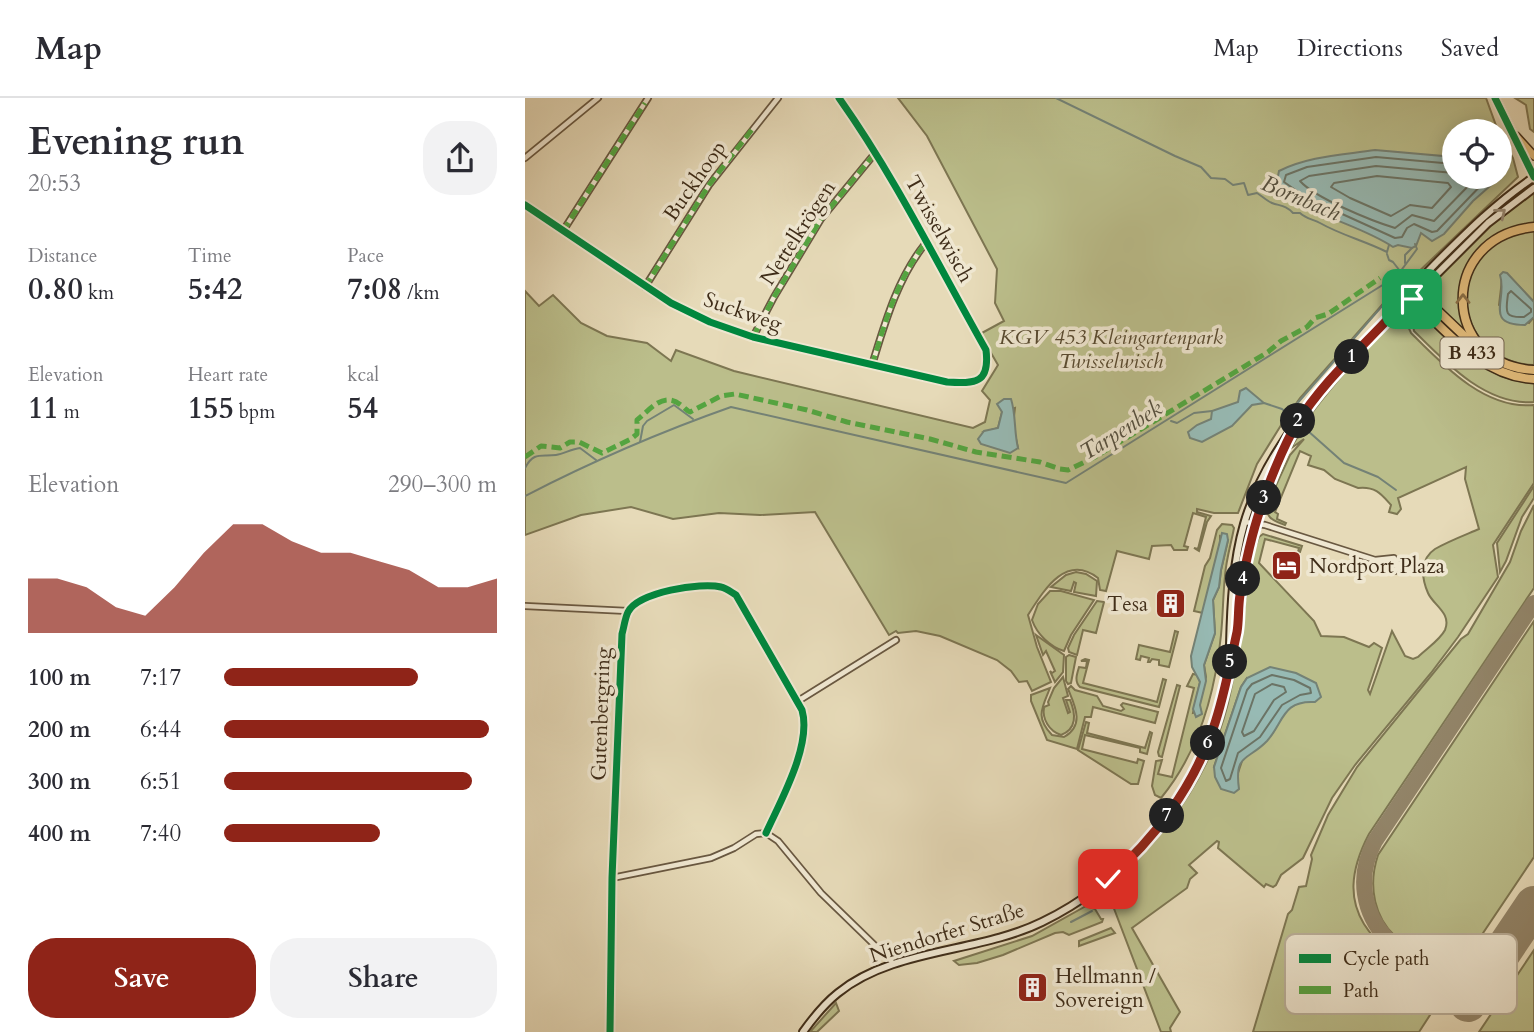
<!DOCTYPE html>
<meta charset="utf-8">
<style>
body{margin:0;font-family:Cardo,serif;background:#f2f2f3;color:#2b2b33;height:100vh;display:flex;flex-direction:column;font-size:26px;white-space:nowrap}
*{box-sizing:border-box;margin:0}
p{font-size:23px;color:#7c7c81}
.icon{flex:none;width:38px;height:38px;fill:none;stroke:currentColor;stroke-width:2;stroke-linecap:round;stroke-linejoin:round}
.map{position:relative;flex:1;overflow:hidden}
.details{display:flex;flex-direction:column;background:#fff;width:525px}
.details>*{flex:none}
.controls{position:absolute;left:917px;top:21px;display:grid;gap:14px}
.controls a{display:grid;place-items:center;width:70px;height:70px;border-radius:50%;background:#fff;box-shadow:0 4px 18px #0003;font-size:35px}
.pin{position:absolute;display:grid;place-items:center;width:60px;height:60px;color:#fff;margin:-30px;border-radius:14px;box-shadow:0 4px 10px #0006}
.km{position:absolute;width:35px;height:35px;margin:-18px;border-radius:50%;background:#222;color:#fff;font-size:19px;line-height:35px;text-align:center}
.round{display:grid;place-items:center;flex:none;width:74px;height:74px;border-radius:28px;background:#f2f2f3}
.summary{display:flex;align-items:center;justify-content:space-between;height:119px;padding:0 28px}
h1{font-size:38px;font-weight:600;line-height:52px}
.figures{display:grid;grid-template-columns:repeat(3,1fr);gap:10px;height:119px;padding:7px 28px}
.figures div{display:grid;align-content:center}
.figures b{font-size:30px;font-weight:600}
.figures small{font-size:19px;font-weight:400}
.figures p{font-size:19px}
.chart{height:196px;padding:14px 28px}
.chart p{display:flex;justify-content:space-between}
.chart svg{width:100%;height:126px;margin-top:7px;fill:#8f2418;opacity:.7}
.primary-button{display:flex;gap:14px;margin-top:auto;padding:14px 28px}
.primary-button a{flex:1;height:80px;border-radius:28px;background:#8f2418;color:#fff;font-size:28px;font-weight:600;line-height:80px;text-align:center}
.primary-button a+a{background:#f2f2f3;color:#2b2b33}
ul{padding:0 28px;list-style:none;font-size:23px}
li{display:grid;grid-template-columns:112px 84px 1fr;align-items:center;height:52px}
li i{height:18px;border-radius:9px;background:#8f2418}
header{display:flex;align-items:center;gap:42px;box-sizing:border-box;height:98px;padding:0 35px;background:#fff;border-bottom:2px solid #e1e1e2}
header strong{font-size:33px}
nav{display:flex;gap:38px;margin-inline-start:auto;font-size:24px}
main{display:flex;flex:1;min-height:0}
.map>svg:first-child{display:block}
</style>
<header>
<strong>Map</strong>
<nav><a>Map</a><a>Directions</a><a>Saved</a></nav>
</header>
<main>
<section class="details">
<div class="summary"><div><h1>Evening run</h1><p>20:53</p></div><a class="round"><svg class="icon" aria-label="share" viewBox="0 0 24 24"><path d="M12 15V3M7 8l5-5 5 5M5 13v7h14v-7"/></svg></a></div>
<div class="figures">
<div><p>Distance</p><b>0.80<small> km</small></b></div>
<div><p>Time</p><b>5:42</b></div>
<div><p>Pace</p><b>7:08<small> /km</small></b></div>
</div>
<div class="figures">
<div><p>Elevation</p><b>11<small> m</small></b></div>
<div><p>Heart rate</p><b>155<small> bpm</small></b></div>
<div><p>kcal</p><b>54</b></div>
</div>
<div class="chart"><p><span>Elevation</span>290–300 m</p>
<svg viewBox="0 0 160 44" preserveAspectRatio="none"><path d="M0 44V25L10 25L20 28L30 35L40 38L50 28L60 16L70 6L80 6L90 12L100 16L110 16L120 19L130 22L140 28L150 28L160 25V44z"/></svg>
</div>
<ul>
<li><b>100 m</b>7:17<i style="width:71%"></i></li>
<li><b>200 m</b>6:44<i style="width:97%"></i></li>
<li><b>300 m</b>6:51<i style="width:91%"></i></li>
<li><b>400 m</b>7:40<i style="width:57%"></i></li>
</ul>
<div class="primary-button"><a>Save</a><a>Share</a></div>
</section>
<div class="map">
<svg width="1009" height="934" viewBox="0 0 1009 934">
<rect width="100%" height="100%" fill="#e6dab8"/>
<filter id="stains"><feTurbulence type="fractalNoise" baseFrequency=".00286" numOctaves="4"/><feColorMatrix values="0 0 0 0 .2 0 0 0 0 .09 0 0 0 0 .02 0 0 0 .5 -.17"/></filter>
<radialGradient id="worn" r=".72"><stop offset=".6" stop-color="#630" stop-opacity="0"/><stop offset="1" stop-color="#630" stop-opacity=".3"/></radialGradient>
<g fill="#bbbe8b" stroke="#7d7652" stroke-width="2" fill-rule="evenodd">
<path d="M373 0H961L973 33H929V79H975V36L988 60 993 79 866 200 864 199 775 300 758 324 732 366 713 415H689L672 411V414L686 418 682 424 674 453 669 450 673 451 681 419 668 415 659 448 663 449 662 452H649L646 447 627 448 624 461 592 453 581 493 575 492 573 480C541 455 519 492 503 517L512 549 526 584 507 593 502 583 494 584 486 573 472 562 415 538 391 533 373 535 371 533 364 537 290 414 235 417 194 415 148 421 106 409 56 417 0 437V193L14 208 28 197 56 225 82 238 122 245 146 263 151 252 209 273 448 330 460 324 465 302 457 293 473 267 455 236 479 223 470 205 472 171 402 38ZM490 310 488 327 493 350 459 334 473 330 477 314Z"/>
<polygon points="990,0 1009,0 1009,34 1005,31 1001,7"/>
<polygon points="1006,84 1008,87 955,129 894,189 906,174 965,115"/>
<path d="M1006 96H1009V126C967 130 932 161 934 206 935 216 941 228 943 236L908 205C903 196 904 191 910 183L958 134Z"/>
<path d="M1009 132V204L985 179 977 182 974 207 1004 225 1009 219V267C954 266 923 208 953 162 965 143 989 136 1009 132Z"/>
<path d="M887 210 888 213 882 226 886 235C918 267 960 312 1009 307V385L968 447 973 479 933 539 906 575 830 667 807 700 778 760 756 777 751 787 748 789 741 786 739 789 693 750 694 744 692 743 664 767 672 775 665 781 662 790 607 830 655 914 645 930 646 934H636L588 808 582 802 581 796 586 791 585 788C641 738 685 678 703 605 714 559 718 512 725 466L729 447H731L734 439 738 436 777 448 775 454H773L774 450 740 441 734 465 789 523 796 538 819 539 844 549 849 545 857 550 843 592 845 596 867 533 880 558 888 561 893 559C901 551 915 542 920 532 927 515 908 507 903 495 896 479 895 461 910 451 924 443 940 437 954 431L940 381 941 369 873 400 876 411 872 416 864 414 866 407C857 397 851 388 833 390L810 381 799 372 783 367 786 358 775 353 750 414 753 416 752 421 761 425 760 427C748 422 741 421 742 407L765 357 779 341 765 351 772 340 777 338C777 337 778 330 778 329 787 309 869 215 887 210ZM722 580 790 604 777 603 761 612 747 636 733 650 718 660 712 678 689 669 716 589Z"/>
<path d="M893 215H898C932 246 960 283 1009 285V304C961 308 920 264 889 233L887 222Z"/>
<polygon points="1009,388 1009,400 997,419 981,463 975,474 972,445"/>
<path d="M1009 407V490L844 736C800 820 857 851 920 894L894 934H728L763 816 767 812 774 789 781 788 787 761 786 757 803 717 832 669 936 541 943 536 985 464 996 433Z"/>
<path d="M697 426 707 427 709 430C706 446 701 462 700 478 698 497 698 517 696 537 690 596 674 654 636 700L630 697 627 688 631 663 637 662 633 676 647 679 669 590 662 588 668 576 673 577 675 584 668 615 676 613 674 607 681 579 679 567 690 535 688 502 694 489 696 472 703 442 695 438V450L678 515 669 513 680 468 685 460 692 432Z"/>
<polygon points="551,474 561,476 572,483 571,498 549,494 551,485 549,484 546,493 526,489 541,477"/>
<path d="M525 493H536L569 502 546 537 539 553C525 549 512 536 507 522L513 506Z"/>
<polygon points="572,503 579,504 571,535 558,532 552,557 544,554 543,550 549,537"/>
<path d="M1009 523V759L952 844C888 879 831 823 853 757Z"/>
<polygon points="650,533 653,534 644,569 634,567 634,562 627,561 625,564 623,564 624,560 616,558 615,562 611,561 614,547 645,554"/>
<polygon points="511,537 539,557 538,574 530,584 525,573 527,575 530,573 521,553 518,557"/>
<polygon points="544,557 551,559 546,585 543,586 541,583 541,559"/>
<path d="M560 561 564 562 558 585 625 602 632 604 638 581 641 582 634 609 555 589C549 583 552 576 554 569L561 570 562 563H556Z"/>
<path d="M538 579 543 598 538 600 543 615 545 614 541 602H545C551 616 552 631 536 637 524 633 517 621 519 609L524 607 523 604 529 590Z"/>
<polygon points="652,587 655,588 637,659 634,658 633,654"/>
<path d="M546 588 550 592 572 598 578 608 596 613 599 611 596 607 598 605 633 614 630 625 568 609 566 619H560L552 651 522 642 506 603V597L525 590C517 610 510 619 527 637L539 639C560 627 550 608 543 591Z"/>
<polygon points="561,624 564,625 562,635 620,650 625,634 627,635 622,656 615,654 615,650 560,637 557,651 612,665 613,661 619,663 613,686 606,686 553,652"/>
<polygon points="561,808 570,811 576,821 578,821 577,824 544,837 538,834 530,835 478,857 452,865 434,867 429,863 507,838"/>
<polygon points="586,830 590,835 554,848 554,843"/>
<polygon points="1009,852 1009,934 954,934"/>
<polygon points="311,905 314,913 292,934 285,934"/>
</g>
<g fill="#97bab4" stroke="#748276" stroke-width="2">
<path d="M850 52 929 59V79H975V61L982 62 984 67 980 75 948 103 919 136 907 143 896 135 891 148 887 150 873 147 868 149C841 131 807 123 778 106 769 101 763 94 754 92L752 83 754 73C784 58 818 57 850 52Z"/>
<path d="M978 174 982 175 1009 204V219L1000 227C958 227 983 201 975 177Z"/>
<polygon points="721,290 739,305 727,307 707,328 677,344 665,340 663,334 672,327 686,321 687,313 713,304 715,293"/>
<path d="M479 301H486C491 316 489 334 493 350L485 355 456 346 453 341 459 333 473 330 477 314 472 306Z"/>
<polygon points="697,435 702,436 703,442 696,472 694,489 688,502 690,535 679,567 681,583 675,607 677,616 671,619 668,611 675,584 667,569 666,558"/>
<path d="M745 569 771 575 791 585 796 599 790 604C757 602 759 624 742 643 723 663 709 655 714 691L709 695 696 691 690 679 689 669 716 589 722 580Z"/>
</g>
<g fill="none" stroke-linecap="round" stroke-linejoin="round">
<g stroke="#6b7466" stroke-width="2">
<polyline points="929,66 851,59 782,69 761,77 759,84 782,100 870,140 877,139 882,130 889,126 907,134 912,133 964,79"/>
<path d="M929 75 851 68 784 78 775 83C790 100 847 123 870 130L887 117 909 123 952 79"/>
<polygon points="852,78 923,85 926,89 907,110 885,107 866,118 825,100 806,89 809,85"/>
<path d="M986 193 1006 211V214L999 219C978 220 981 213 983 196Z"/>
<polygon points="747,577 769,582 785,590 786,595 775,597 757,607 735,639 713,655 705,681 701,683 696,670 722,592 727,586"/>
<polygon points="747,586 759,589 761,594 749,602 729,633 719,638 717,634 730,596"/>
</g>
<g stroke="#748276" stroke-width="2">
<path d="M531 0 650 58 676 69 686 80 700 81 708 87 719 85 723 97 732 95C737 98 742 103 747 105 755 108 761 107 768 115H775C781 121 788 121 795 125 816 137 840 143 862 154L864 147"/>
<polyline points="862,156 864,162 868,164 875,173"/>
<polyline points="880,165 880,157 887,150"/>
<polyline points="739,305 757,311 763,316"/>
<polyline points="763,316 858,207"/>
<polyline points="646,323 652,325 669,315 687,313"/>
<polyline points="783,333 819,365 853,379 871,392"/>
<polyline points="115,344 118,328 122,323 149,307 168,321"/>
<path d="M0 370C9 353 16 359 31 357 39 356 46 351 55 350L71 362"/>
<path d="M0 398C66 364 135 334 206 309L541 385 872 178 892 151 890 146"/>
<polyline points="546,824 567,813"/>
</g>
<path stroke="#928468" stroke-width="16" d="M992 833C982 844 972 855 959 861 884 892 811 815 850 743L1009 505"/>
<polyline stroke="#928468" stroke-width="38" points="943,905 1009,807"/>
<defs>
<g id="minor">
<polyline points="0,60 73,0"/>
<path d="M0 107 146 205 185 224 228 239 422 284C451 286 465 285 461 252 413 167 370 79 314 0"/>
<polyline points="38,133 123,0"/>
<polyline points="120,189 184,87 253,0"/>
<polyline points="228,239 249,199 296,121 351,54"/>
<path d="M347 267C360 225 372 181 400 146"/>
<polyline points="720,424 740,427 850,462 863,473 870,473 874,468 869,460 850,462"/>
<polyline points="0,508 103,513"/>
<polyline points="273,603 371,542"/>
<polyline points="87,780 186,760 209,750 231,736 241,735 253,743 296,795 369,866"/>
<path d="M85 934 87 780 97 536C99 529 100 520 103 514 113 494 176 484 196 489 201 490 206 494 211 497L277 612C287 647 256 702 241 735"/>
</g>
<g id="secondary">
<polyline points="865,219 875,213 963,125 1009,90"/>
<path d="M705 547C706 507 708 464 719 426 743 343 807 280 865 219 876 198 895 182 911 165 942 134 972 104 1009 79"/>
<path d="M278 934C288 920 299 906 313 895 368 850 454 855 517 824 594 787 662 712 689 631 699 599 706 565 712 533 717 505 717 476 724 449 733 407 753 369 769 330"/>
</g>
<g id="primary">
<polyline points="970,0 1009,79"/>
<polyline points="991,38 1009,58"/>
</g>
<g id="trunk">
<path d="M1009 129C912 139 916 267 1009 272"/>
<path d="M884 194 887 201C922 234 958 279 1009 281"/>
<polyline points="884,194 894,195 953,251"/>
</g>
</defs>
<use href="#minor" stroke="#695841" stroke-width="8"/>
<use href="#secondary" stroke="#3f2d19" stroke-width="10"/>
<use href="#primary" stroke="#3f2d19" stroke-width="10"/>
<use href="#trunk" stroke="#3f2d19" stroke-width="11"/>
<use href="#minor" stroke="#efe7d1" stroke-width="4.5"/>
<use href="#secondary" stroke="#efe7d1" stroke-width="6"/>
<use href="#primary" stroke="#e3bd7c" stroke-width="7"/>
<use href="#trunk" stroke="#e3bd7c" stroke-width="8"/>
<g stroke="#54a440" stroke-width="5" stroke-dasharray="10 5" stroke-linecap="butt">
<polyline points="38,133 120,5"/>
<polyline points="120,189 184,87 229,29"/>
<polyline points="228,239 249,199 296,121 351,54"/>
<path d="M347 267C360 225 372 181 400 146"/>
<path d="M0 359 16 348 35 350 45 344H54L77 355 106 341 112 336V322C126 311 138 293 156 307 160 310 162 313 165 314L196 298 210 296 282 312 322 324 405 341 451 354 515 364 535 371 543 372 570 359 743 254 756 243 782 229 790 220 803 216 855 180"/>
</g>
<defs>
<g id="cycleway">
<polyline points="970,0 1009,79"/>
<path d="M0 107 146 205 185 224 228 239 422 284C451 286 465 285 461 252 413 167 370 79 314 0"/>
<path d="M85 934 87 780 97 536C99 529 100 520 103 514 113 494 176 484 196 489 201 490 206 494 211 497L277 612C287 647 256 702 241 735"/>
</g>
</defs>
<use href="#cycleway" stroke="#efe7d1" stroke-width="11"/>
<use href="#cycleway" stroke="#00873e" stroke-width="7"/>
</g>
<defs><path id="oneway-chevron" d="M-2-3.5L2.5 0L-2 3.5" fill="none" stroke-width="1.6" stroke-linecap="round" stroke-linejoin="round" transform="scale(1.75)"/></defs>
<use stroke="#978a75" href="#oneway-chevron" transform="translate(976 115) rotate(-39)"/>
<use stroke="#896e46" href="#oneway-chevron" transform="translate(938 201) rotate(-90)"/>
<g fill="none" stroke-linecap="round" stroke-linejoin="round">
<defs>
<path id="route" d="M583 781C629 742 668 689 688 631 699 600 705 566 712 534 714 522 713 509 715 497 720 467 726 438 736 409 743 386 759 347 771 327 796 286 833 253 865 219L875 213 887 201"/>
</defs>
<use href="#route" stroke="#fff" stroke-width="14"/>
<use href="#route" stroke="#8f2418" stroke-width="9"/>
</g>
<defs>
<symbol id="hotel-square" viewBox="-11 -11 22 22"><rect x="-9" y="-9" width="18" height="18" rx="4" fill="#8f2418" stroke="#efe7d1"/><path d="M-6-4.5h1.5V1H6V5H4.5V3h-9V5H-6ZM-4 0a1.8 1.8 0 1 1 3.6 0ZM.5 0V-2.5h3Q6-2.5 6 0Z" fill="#fff"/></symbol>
<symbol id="building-square" viewBox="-11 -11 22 22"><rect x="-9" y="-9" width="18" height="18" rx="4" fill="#8f2418" stroke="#efe7d1"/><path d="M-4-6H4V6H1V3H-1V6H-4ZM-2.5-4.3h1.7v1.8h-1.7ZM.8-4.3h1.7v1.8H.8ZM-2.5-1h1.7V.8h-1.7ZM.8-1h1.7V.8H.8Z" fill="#fff"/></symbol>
</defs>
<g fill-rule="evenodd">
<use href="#hotel-square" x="744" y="450" width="35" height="35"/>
<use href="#building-square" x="628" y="488" width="35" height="35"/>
<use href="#building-square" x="490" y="872" width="35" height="35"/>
</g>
<g text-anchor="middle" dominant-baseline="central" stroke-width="7" stroke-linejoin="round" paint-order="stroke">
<rect fill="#efe7d1" stroke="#746550" stroke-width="2" x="915.5" y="239.5" width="63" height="31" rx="5"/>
<g font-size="19" font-weight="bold" fill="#3f2d19">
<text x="947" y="255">B 433</text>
</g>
<g font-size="21" fill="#3f2d19" stroke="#efe7d1">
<text transform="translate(170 83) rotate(-55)">Buckhoop</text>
<text transform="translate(414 131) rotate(61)">Twisselwisch</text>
<text transform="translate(273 135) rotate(-57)">Nettelkrögen</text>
<text transform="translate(218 214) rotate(19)">Suckweg</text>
<text transform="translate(76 616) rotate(-88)">Gutenbergring</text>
<text transform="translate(422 835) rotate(-17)">Niendorfer Straße</text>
</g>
<g font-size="21" font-style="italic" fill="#584a30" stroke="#efe7d1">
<text x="586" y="239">KGV 453 Kleingartenpark<tspan x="586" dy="24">Twisselwisch</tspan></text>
</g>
<g font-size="21" fill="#3f2d19" stroke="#efe7d1" text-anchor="start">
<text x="784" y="468">Nordport Plaza</text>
<text x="623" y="506" text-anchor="end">Tesa</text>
<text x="530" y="878">Hellmann /<tspan x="530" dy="24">Sovereign</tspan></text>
</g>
<g font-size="23" font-style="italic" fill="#555040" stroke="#efe7d1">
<text transform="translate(776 100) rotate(23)">Bornbach</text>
<text transform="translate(596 332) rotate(-32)">Tarpenbek</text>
</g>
</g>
<rect x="760" y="836" width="232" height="80" rx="10" fill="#efe7d1" stroke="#baaf9a" stroke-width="2"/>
<rect x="774" y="856" width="32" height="9" fill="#00873e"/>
<rect x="774" y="888" width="32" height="8" fill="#54a440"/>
<g font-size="19" fill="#3f2d19">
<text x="818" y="867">Cycle path</text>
<text x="818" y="899">Path</text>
</g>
<rect width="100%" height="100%" filter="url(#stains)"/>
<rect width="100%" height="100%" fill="url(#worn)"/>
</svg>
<div class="controls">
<a><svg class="icon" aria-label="locate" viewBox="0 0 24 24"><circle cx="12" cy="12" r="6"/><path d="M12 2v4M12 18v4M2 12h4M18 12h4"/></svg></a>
</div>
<div class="pin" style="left:887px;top:201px;background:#1e9e55"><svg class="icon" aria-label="arrive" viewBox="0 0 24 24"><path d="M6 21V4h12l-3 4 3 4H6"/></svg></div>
<div class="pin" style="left:583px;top:781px;background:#d93025"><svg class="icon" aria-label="check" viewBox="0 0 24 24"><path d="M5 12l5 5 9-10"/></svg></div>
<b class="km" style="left:827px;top:259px">1</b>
<b class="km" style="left:773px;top:323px">2</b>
<b class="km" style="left:739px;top:400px">3</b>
<b class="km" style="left:718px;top:481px">4</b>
<b class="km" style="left:705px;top:564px">5</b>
<b class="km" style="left:683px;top:645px">6</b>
<b class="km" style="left:642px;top:718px">7</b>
</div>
</main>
